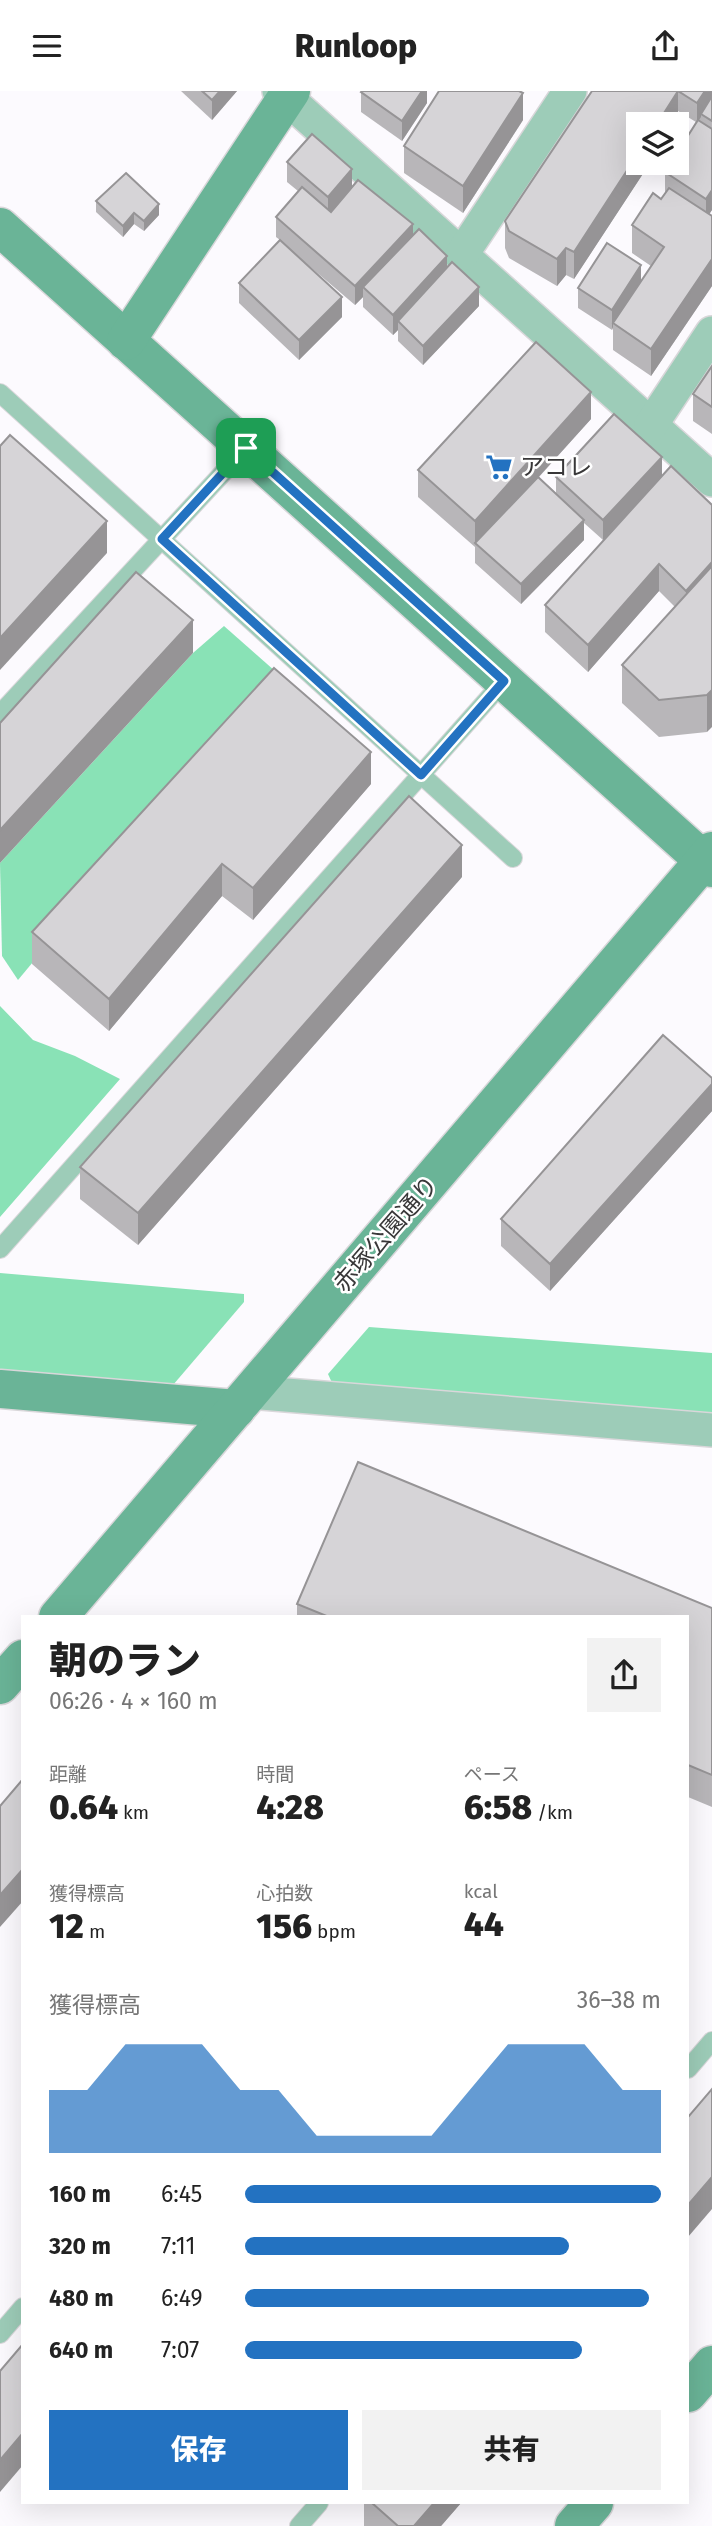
<!DOCTYPE html>
<html lang="ja">
<meta charset="utf-8">
<style>
body{margin:0;font-family:"Fira Sans","Noto Sans JP",sans-serif;background:#f2f2f2;color:#222;height:100vh;display:flex;flex-direction:column;font-size:26px;white-space:nowrap}
*{box-sizing:border-box;margin:0}
p{font-size:23px;color:#767676}
.icon{flex:none;width:38px;height:38px;fill:none;stroke:currentColor;stroke-width:2;stroke-linecap:round;stroke-linejoin:round}
.map{position:relative;flex:1;overflow:hidden}
.details{position:absolute;left:21px;top:1524px;width:668px;height:889px;display:flex;flex-direction:column;background:#fff;border-radius:0px;box-shadow:0 7px 28px #0002}
.details>*{flex:none}
.buttons{position:absolute;left:626px;top:21px;display:grid;gap:14px}
.buttons a{display:grid;place-items:center;width:63px;height:63px;border-radius:0px;background:#fff;box-shadow:0 7px 28px #0002;font-size:35px}
.pin{position:absolute;display:grid;place-items:center;width:60px;height:60px;color:#fff;margin:-30px;border-radius:14px;box-shadow:0 4px 10px #0006}
.round{display:grid;place-items:center;flex:none;width:74px;height:74px;border-radius:0px;background:#f2f2f2}
.head{display:flex;align-items:center;justify-content:space-between;height:119px;padding:0 28px}
h1{font-size:38px;font-weight:800;line-height:52px}
.stats{display:grid;grid-template-columns:repeat(3,1fr);gap:10px;height:119px;padding:7px 28px}
.stats div{display:grid;align-content:center}
.stats b{font-size:35px;font-weight:800}
.stats small{font-size:19px;font-weight:400}
.stats p{font-size:19px}
.chart{height:196px;padding:14px 28px}
.chart p{display:flex;justify-content:space-between}
.chart svg{width:100%;height:126px;margin-top:7px;fill:#2372c1;opacity:.7}
.primary-button{display:flex;gap:14px;margin-top:auto;padding:14px 28px}
.primary-button a{flex:1;height:80px;border-radius:0px;background:#2372c1;color:#fff;font-size:28px;font-weight:800;line-height:80px;text-align:center}
.primary-button a+a{background:#f2f2f2;color:#222}
ul{padding:0 28px;list-style:none;font-size:23px}
li{display:grid;grid-template-columns:112px 84px 1fr;align-items:center;height:52px}
li i{height:18px;border-radius:9px;background:#2372c1}
header{display:flex;justify-content:space-between;align-items:center;height:91px;padding:0 28px;background:#fff;font-size:32px;font-weight:800}
.map>svg:first-child{display:block}
</style>
<header><svg class="icon" aria-label="menu" viewBox="0 0 24 24"><path d="M4 6h16M4 12h16M4 18h16"/></svg>Runloop<svg class="icon" aria-label="share" viewBox="0 0 24 24"><path d="M12 15V3M7 8l5-5 5 5M5 13v7h14v-7"/></svg></header>
<div class="map">
<svg width="712" height="2435" viewBox="0 0 712 2435">
<rect width="100%" height="100%" fill="#fcfafe"/>
<g fill="#89e2b6">
<polygon points="224,535 275,580 18,889 2,865 0,772 193,562"/>
<polygon points="0,915 33,949 75,965 120,988 0,1126"/>
<polygon points="0,1182 244,1203 244,1211 173,1294 0,1280"/>
<polygon points="369,1236 712,1262 712,1326 333,1294 328,1283"/>
</g>
<g fill="none" stroke-linecap="round" stroke-linejoin="round">
<defs>
<g id="lane">
<polyline points="0,302 513,767"/>
<polyline points="0,623 246,357"/>
<polyline points="0,1158 504,590"/>
<polyline points="688,1978 712,1950"/>
<polyline points="0,2243 23,2216"/>
<polyline points="299,2435 319,2412"/>
</g>
<g id="street">
<polyline points="279,0 712,389"/>
<polyline points="462,163 570,0"/>
<polyline points="651,334 712,242"/>
<polyline points="250,1301 712,1339"/>
</g>
<g id="secondary">
<polyline points="0,136 712,777"/>
<polyline points="126,250 291,0"/>
<polyline points="0,1298 236,1318"/>
<polyline points="58,1526 712,760"/>
<polyline points="0,1594 23,1568"/>
<polyline points="688,2302 712,2274"/>
<polyline points="574,2435 594,2412"/>
</g>
</defs>
<use href="#lane" stroke="#d9d7da" stroke-width="20"/>
<use href="#street" stroke="#d9d7da" stroke-width="36"/>
<use href="#secondary" stroke="#d9d7da" stroke-width="41"/>
<use href="#lane" stroke="#9dccb8" stroke-width="18"/>
<use href="#street" stroke="#9dccb8" stroke-width="33"/>
<use href="#secondary" stroke="#6ab497" stroke-width="38"/>
</g>
<g fill="#b8b6b9">
<polygon points="181,0 237,0 212,29"/>
<polygon points="427,0 427,12 402,50 361,21 361,1"/>
<polygon points="592,0 712,0 712,119 709,123 712,125 712,195 651,285 613,259 613,236 612,239 578,217 578,197 641,190 651,175 632,162 632,134 661,108 665,102 665,81 696,31 678,20 678,27 675,33 639,33 639,72 650,72 574,188 566,184 557,195 509,167 505,157 505,130"/>
<polygon points="523,29 463,122 404,82 404,55"/>
<polygon points="287,71 352,96 413,145 447,177 479,215 423,274 398,250 398,239 393,244 363,216 363,206 355,214 281,151 342,226 299,269 239,212 239,192 280,149 276,146 276,126 298,100 287,91"/>
<polygon points="96,110 159,124 144,140 134,133 123,146 96,121"/>
<polygon points="712,275 712,343 693,330 693,303"/>
<polygon points="591,328 539,386 556,402 556,386 662,385 712,414 707,641 659,646 622,612 622,574 675,516 659,500 588,581 545,541 545,514 643,406 603,449 584,432 584,449 521,513 475,472 475,456 418,406 418,379"/>
<polygon points="371,693 253,829 222,805 109,940 32,873 32,841"/>
<polygon points="462,786 138,1154 80,1108 80,1076"/>
<polygon points="712,987 712,1020 550,1200 501,1155 501,1128"/>
<polygon points="297,1513 712,1517 712,1716 688,1706 688,1526 297,1526"/>
<polygon points="364,2412 461,2412 441,2435 364,2435"/>
</g>
<g fill="#969496">
<polygon points="220,0 237,0 212,29 212,9"/>
<polygon points="422,0 427,0 427,12 402,50 402,30"/>
<polygon points="678,0 678,27 675,33 657,33"/>
<polygon points="705,0 712,0 712,9 701,23 701,26 697,32 697,12"/>
<polygon points="523,2 523,29 463,122 463,95"/>
<polygon points="639,61 639,72 650,72 574,188 574,161"/>
<polygon points="352,78 352,98 328,126 328,106"/>
<polygon points="712,99 712,119 706,128 706,108"/>
<polygon points="159,113 159,124 144,140 144,130"/>
<polygon points="134,122 134,133 123,146 123,135"/>
<polygon points="413,133 413,153 363,196 363,206 355,214 355,195"/>
<polygon points="566,157 566,184 557,195 557,168"/>
<polygon points="447,165 447,185 398,230 398,239 393,244 393,224"/>
<polygon points="712,168 712,195 651,285 651,258"/>
<polygon points="641,174 641,194 613,232 613,236 612,239 612,219"/>
<polygon points="479,196 479,215 423,274 423,255"/>
<polygon points="342,206 342,226 299,269 299,249"/>
<polygon points="591,301 591,328 477,454 475,453 475,430"/>
<polygon points="662,366 662,386 603,449 603,429"/>
<polygon points="584,429 584,449 521,513 521,493"/>
<polygon points="107,430 107,462 0,579 0,547"/>
<polygon points="712,471 712,498 686,527 686,500"/>
<polygon points="659,473 659,500 588,581 588,554"/>
<polygon points="193,529 193,562 0,772 0,739"/>
<polygon points="712,599 712,636 707,641 707,604"/>
<polygon points="371,661 371,693 253,829 253,797"/>
<polygon points="462,754 462,786 138,1154 138,1122"/>
<polygon points="222,773 222,805 109,940 109,908"/>
<polygon points="712,993 712,1020 550,1200 550,1173"/>
<polygon points="23,1778 23,1810 0,1836 0,1804"/>
<polygon points="712,2086 712,2118 688,2146 688,2114"/>
<polygon points="23,2342 23,2374 0,2401 0,2369"/>
<polygon points="434,2412 461,2412 441,2435 414,2435"/>
</g>
<g fill="#d6d4d7" stroke="#969496" stroke-width="2">
<polygon points="202,0 220,0 212,9"/>
<polygon points="362,0 422,0 402,30 361,1"/>
<polygon points="439,0 519,0 523,2 463,95 404,55"/>
<polygon points="592,0 678,0 657,33 639,33 639,61 574,161 566,157 557,168 509,140 505,130"/>
<polygon points="678,0 705,0 697,12"/>
<polygon points="712,5 712,30 701,23"/>
<polygon points="698,29 712,38 712,99 706,108 665,81 671,72 677,72 677,62"/>
<polygon points="312,43 352,78 328,106 287,71"/>
<polygon points="126,82 159,113 144,130 134,122 123,135 96,110"/>
<polygon points="358,89 413,133 355,195 276,126 302,96 331,121"/>
<polygon points="669,97 712,125 712,168 651,258 613,232 664,156 632,134 653,102 661,108"/>
<polygon points="419,138 447,165 393,224 363,196"/>
<polygon points="280,149 342,206 299,249 239,192"/>
<polygon points="607,152 641,174 612,219 578,197"/>
<polygon points="452,171 479,196 423,255 398,230"/>
<polygon points="536,251 591,301 475,430 418,379"/>
<polygon points="712,275 712,316 693,303"/>
<polygon points="614,323 662,366 603,429 556,386"/>
<polygon points="10,344 107,430 0,547 0,355"/>
<polygon points="671,375 712,414 712,471 686,500 659,473 588,554 545,514"/>
<polygon points="538,386 584,429 521,493 475,452"/>
<polygon points="712,475 712,599 707,604 659,609 622,574"/>
<polygon points="136,481 193,529 0,739 0,632"/>
<polygon points="274,577 371,661 253,797 222,773 109,908 32,841"/>
<polygon points="409,705 462,754 138,1122 80,1076"/>
<polygon points="663,944 712,987 712,993 550,1173 501,1128"/>
<polygon points="358,1371 712,1517 712,1684 688,1674 688,1526 329,1526 297,1513"/>
<polygon points="23,1688 23,1778 0,1804 0,1715"/>
<polygon points="712,1998 712,2086 688,2114 688,2026"/>
<polygon points="23,2253 23,2342 0,2369 0,2280"/>
<polygon points="372,2412 434,2412 414,2435 398,2435"/>
</g>
<g fill="none" stroke-linecap="round" stroke-linejoin="round">
<defs>
<polygon id="route" points="246,357 504,590 421,684 162,448"/>
</defs>
<use href="#route" stroke="#fff" stroke-width="14"/>
<use href="#route" stroke="#2372c1" stroke-width="9"/>
</g>
<defs>
<symbol id="supermarket-bare" viewBox="-9 -9 18 18"><path d="M-6-5.5h2.5l.6 2H6L4.5 2H-2.5L-4.4-4H-6ZM-1.5 3.2a1.3 1.3 0 1 0 .1 0ZM3 3.2a1.3 1.3 0 1 0 .1 0Z" fill="#2372c1" stroke="#fff" stroke-width="2.5" paint-order="stroke"/></symbol>
</defs>
<g fill-rule="evenodd">
<use href="#supermarket-bare" x="480" y="357" width="38" height="38"/>
</g>
<g text-anchor="middle" dominant-baseline="central" stroke-width="5" stroke-linejoin="round" paint-order="stroke">
<g font-size="24" fill="#383738" stroke="#fff" text-anchor="start">
<text x="520" y="376">アコレ</text>
</g>
<g font-size="24" fill="#383738" stroke="#fff">
<text transform="translate(386 1143) rotate(-49)">赤塚公園通り</text>
</g>
</g>
</svg>
<div class="buttons">
<a><svg class="icon" aria-label="layers" viewBox="0 0 24 24"><path d="M12 4l9 5-9 5-9-5zM3 14l9 5 9-5"/></svg></a>
</div>
<div class="pin" style="left:246px;top:357px;background:#1e9e55"><svg class="icon" aria-label="arrive" viewBox="0 0 24 24"><path d="M6 21V4h12l-3 4 3 4H6"/></svg></div>
<section class="details">
<div class="head"><div><h1>朝のラン</h1><p>06:26 · 4 × 160 m</p></div><a class="round"><svg class="icon" aria-label="share" viewBox="0 0 24 24"><path d="M12 15V3M7 8l5-5 5 5M5 13v7h14v-7"/></svg></a></div>
<div class="stats">
<div><p>距離</p><b>0.64<small> km</small></b></div>
<div><p>時間</p><b>4:28</b></div>
<div><p>ペース</p><b>6:58<small> /km</small></b></div>
</div>
<div class="stats">
<div><p>獲得標高</p><b>12<small> m</small></b></div>
<div><p>心拍数</p><b>156<small> bpm</small></b></div>
<div><p>kcal</p><b>44</b></div>
</div>
<div class="chart"><p><span>獲得標高</span>36–38 m</p>
<svg viewBox="0 0 160 44" preserveAspectRatio="none"><path d="M0 44V22L10 22L20 6L30 6L40 6L50 22L60 22L70 38L80 38L90 38L100 38L110 22L120 6L130 6L140 6L150 22L160 22V44z"/></svg>
</div>
<ul>
<li><b>160 m</b>6:45<i style="width:100%"></i></li>
<li><b>320 m</b>7:11<i style="width:78%"></i></li>
<li><b>480 m</b>6:49<i style="width:97%"></i></li>
<li><b>640 m</b>7:07<i style="width:81%"></i></li>
</ul>
<div class="primary-button"><a>保存</a><a>共有</a></div>
</section>
</div>
